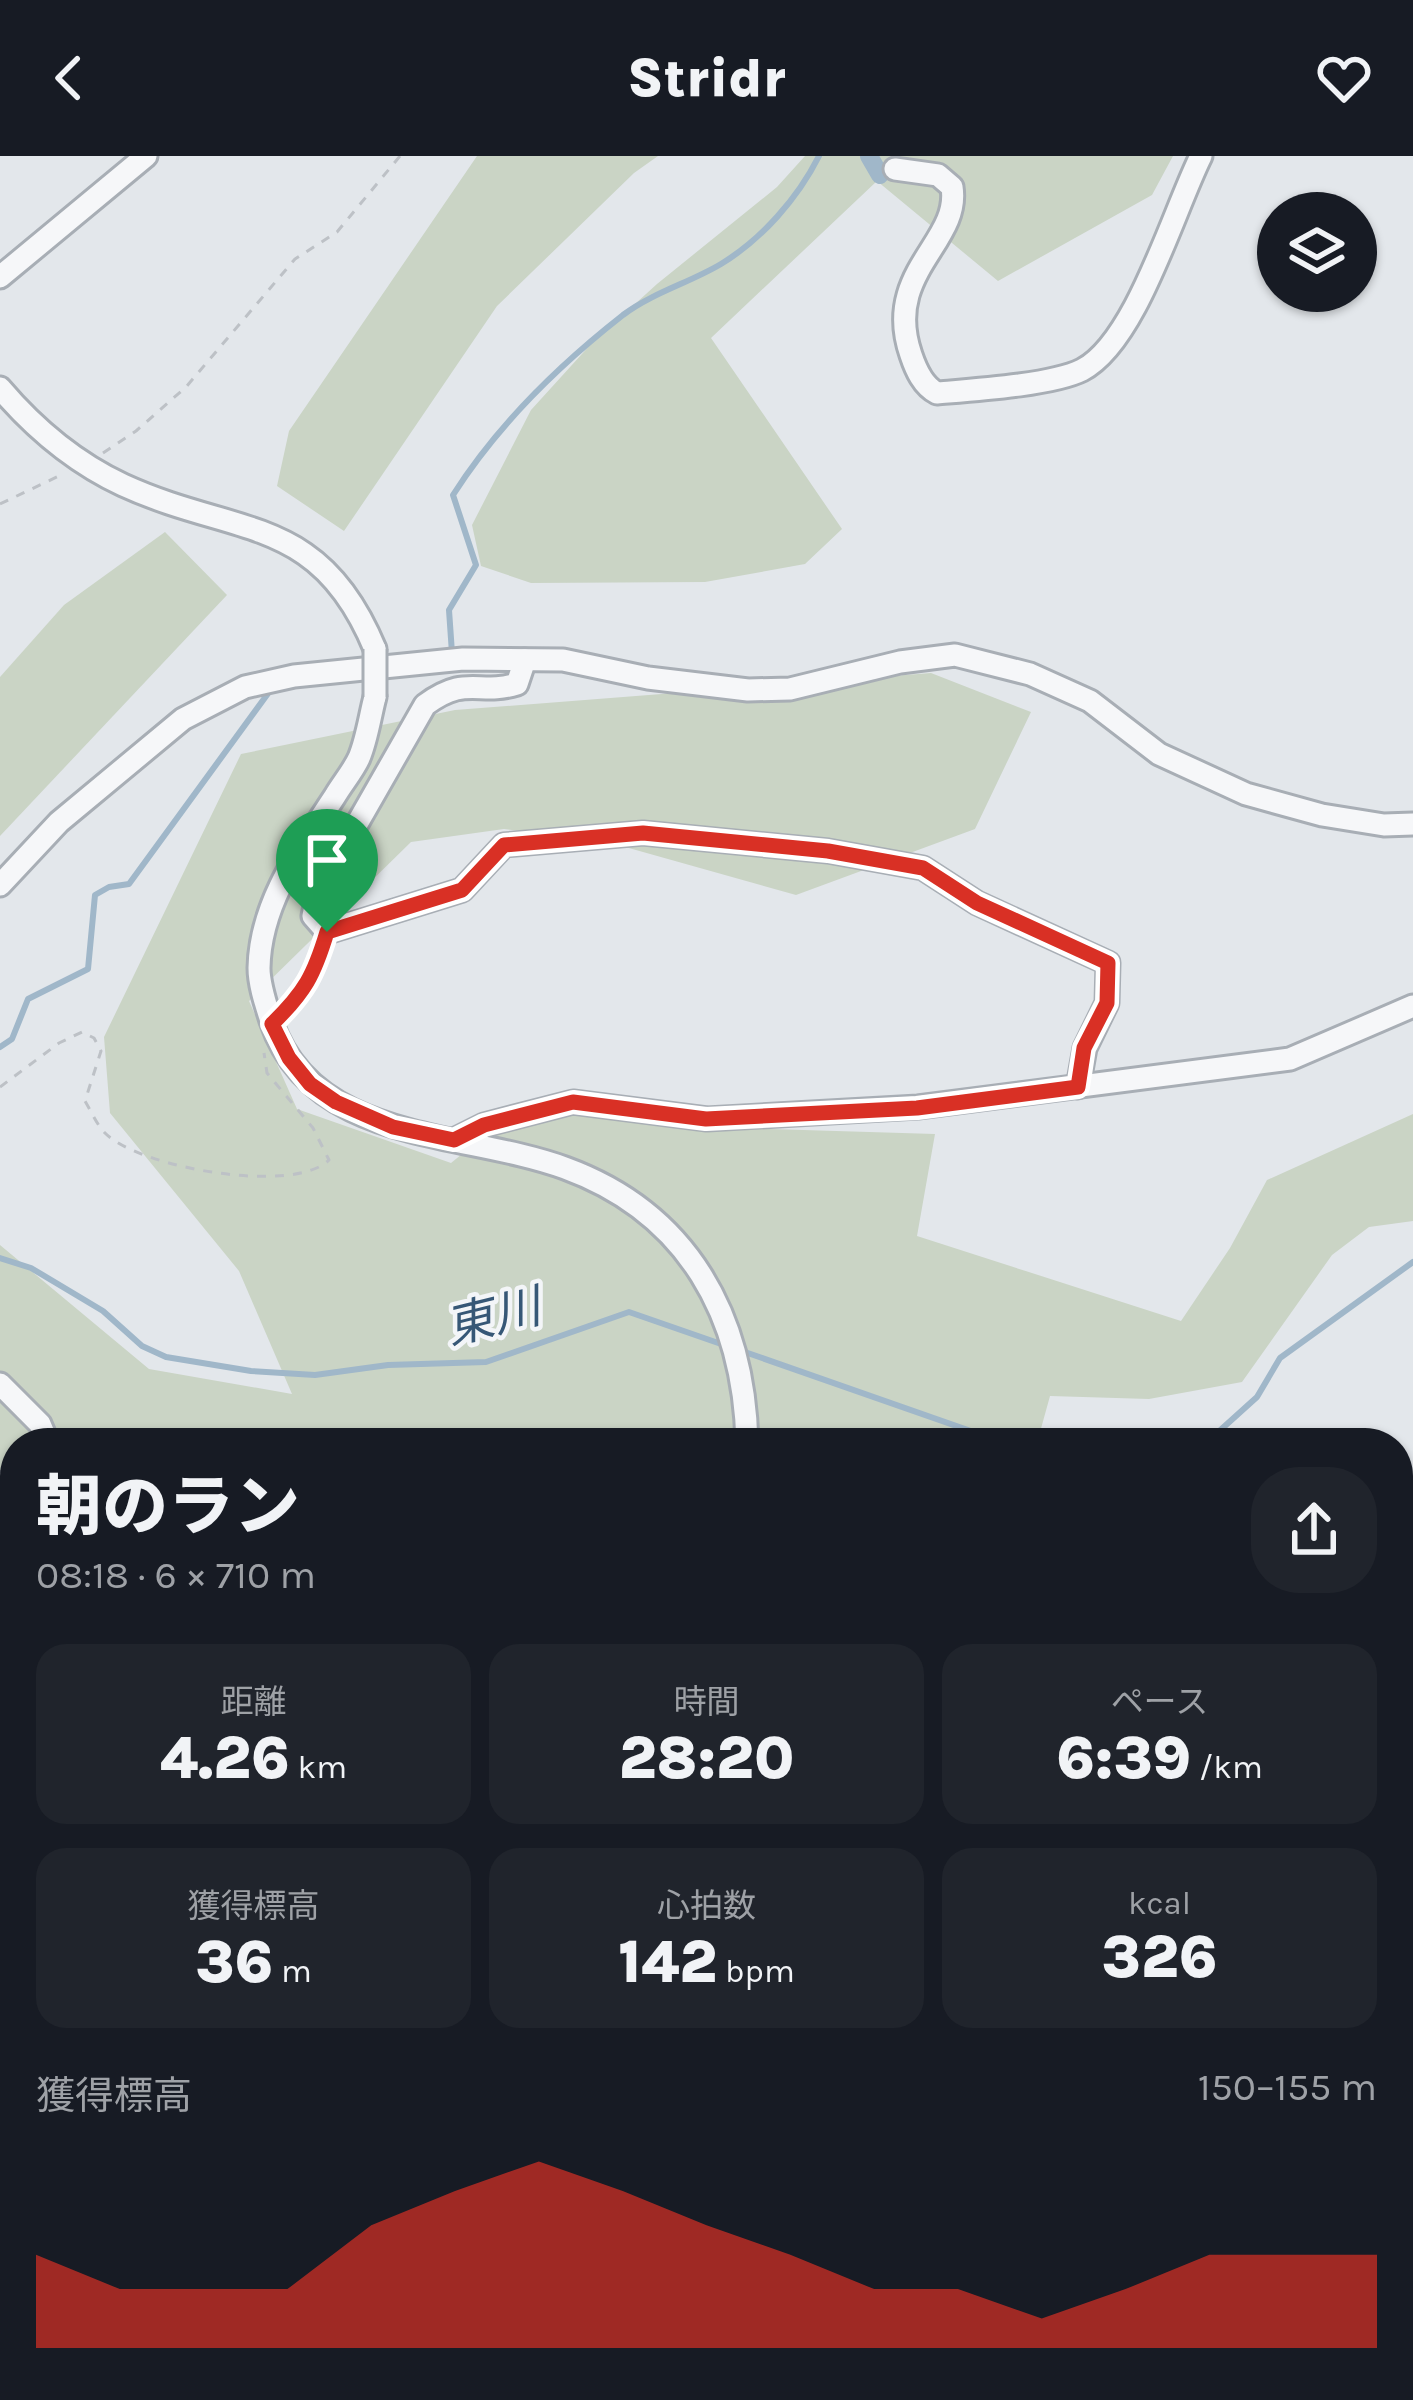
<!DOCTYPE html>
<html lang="ja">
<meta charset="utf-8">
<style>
body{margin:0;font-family:Karla,"Noto Sans JP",sans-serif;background:#20242c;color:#f1f3f6;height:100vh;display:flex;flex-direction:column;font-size:45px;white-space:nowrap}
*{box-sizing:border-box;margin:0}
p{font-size:39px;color:#9ea1a6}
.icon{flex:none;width:66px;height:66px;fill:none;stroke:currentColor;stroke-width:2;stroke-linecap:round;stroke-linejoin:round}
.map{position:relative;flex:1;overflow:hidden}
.details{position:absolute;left:0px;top:1272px;width:1413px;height:972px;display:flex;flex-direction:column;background:#171b24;border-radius:48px 48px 0 0;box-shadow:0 3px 9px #0004}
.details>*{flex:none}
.buttons{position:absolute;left:1257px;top:36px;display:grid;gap:24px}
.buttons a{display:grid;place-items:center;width:120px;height:120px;border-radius:50%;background:#171b24;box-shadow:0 3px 9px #0004;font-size:60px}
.pin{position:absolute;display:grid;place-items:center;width:102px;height:102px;color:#fff;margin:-123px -51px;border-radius:50% 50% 50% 0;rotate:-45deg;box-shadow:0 0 12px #0007}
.pin .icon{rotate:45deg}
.round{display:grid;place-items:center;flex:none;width:126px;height:126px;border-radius:48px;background:#20242c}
.head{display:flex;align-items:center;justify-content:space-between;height:204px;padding:0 36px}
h1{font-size:66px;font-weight:800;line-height:90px}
.stats{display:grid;grid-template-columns:repeat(3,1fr);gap:18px;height:204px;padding:12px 36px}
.stats div{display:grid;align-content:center;border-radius:30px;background:#20242c;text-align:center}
.stats b{font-size:60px;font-weight:800}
.stats small{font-size:33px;font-weight:400}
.stats p{font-size:33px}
.chart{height:336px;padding:24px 36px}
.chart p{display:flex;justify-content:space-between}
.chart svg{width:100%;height:216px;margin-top:12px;fill:#d93025;opacity:.7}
header{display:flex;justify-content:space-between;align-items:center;height:156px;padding:0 36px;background:#171b24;font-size:54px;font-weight:800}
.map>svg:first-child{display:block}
</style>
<header><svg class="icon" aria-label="back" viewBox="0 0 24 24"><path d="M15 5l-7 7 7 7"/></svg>Stridr<svg class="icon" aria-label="heart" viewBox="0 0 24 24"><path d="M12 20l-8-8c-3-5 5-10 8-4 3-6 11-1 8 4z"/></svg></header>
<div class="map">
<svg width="1413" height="2244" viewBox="0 0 1413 2244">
<rect width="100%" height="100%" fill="#e3e7eb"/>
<g fill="#cad4c5">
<polygon points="477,0 658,0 634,17 497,150 344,375 277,330 289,275"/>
<polygon points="805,0 1173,0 1152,39 998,125 877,25 711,182 842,373 805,408 705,426 531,427 481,410 472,369 531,254 591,188 657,128 777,31"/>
<polygon points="165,376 227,439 0,680 0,521 64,449"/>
<polygon points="931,517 1031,556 975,673 796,739 611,687 504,673 411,686 249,845 297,953 451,1007 499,968 572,951 704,971 935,978 917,1080 1181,1165 1230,1092 1267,1024 1413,958 1413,1065 1369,1071 1332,1099 1242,1226 1149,1243 1050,1240 1037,1287 759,1287 759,1283 738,1287 15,1287 15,1376 0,1371 0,1089 149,1213 292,1238 239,1115 110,957 104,881 241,598 455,554"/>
<polygon points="0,1411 15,1420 15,2009 0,2017"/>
</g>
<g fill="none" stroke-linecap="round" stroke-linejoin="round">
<g stroke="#a0b7c9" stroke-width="6">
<path d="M448 497H452L449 454 476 409 453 339C498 268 558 210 623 159 654 136 689 127 721 108 762 83 798 42 819 0"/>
<polyline points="0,891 12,883 28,843 88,813 95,739 109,731 129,728 272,532"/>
<polyline points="0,1102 31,1112 103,1155 142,1190 166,1201 251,1215 315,1219 388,1209 486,1206 629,1156 724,1189"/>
<polyline points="742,1195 1005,1287"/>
<polyline points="1206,1287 1257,1241 1280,1202 1413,1106"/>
</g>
<g stroke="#a0b7c9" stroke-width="18">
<polyline points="869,0 880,19"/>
<polyline points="297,2229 314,2238 349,2244"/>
<polyline points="443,2244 500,2241"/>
</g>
<defs>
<g id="minor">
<path d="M895 13 938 19 952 31C961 87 882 116 911 199 916 214 923 230 937 237 973 234 1052 229 1082 214 1136 186 1173 56 1201 0"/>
<polyline points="0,121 146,0"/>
<path d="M0 232C34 272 76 307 123 329 236 381 319 357 375 493"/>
<path d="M525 504 517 528C478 540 467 518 425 549L318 736 313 760 327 776 462 734 504 689 643 677 828 695 923 712 977 747 1108 807 1107 847 1085 892 1078 931"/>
<path d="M375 541C370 560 367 583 359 602 353 615 342 628 335 640 301 692 260 747 259 812 259 829 266 849 271 865 312 988 465 975 565 1012 688 1057 744 1160 747 1287"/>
<polyline points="0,729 59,666 183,563 245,531 294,520 463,503 563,504 648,522 748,534 790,533 900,506 955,499 1030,518 1090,545 1159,598 1246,638 1322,659 1384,669 1413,668"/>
<polyline points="454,984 484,969 573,946 707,963 918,951 1290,903 1413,850"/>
<polyline points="0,1228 40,1268 48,1287"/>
<polyline points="0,1328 15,1325"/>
<polyline points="0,1405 15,1413"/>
<polyline points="0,1456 15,1474"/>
<polyline points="1398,1539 1413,1535"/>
<polyline points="1398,1709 1413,1684"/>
<polyline points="0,1795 15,1795"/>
<polyline points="0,2023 15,2016"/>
<polyline points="1398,2026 1413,2022"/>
<polyline points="1398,2177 1413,2181"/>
<polyline points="0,2189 15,2189"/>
<polyline points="1370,2229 1385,2244"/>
<polyline points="993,2244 1031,2229"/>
</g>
</defs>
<use href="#minor" stroke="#a8aeb5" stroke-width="27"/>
<g stroke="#bdc1c6" stroke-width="3" stroke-dasharray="9 9" stroke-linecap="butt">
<polyline points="103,297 136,275 186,231 295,103 337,76 400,0"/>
<polyline points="0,348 63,318"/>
<polyline points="288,853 302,839 321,795"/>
<path d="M0 931 59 887 82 876 94 882 101 895 85 945C91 955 97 969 105 977 139 1012 294 1039 329 1004L313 972 267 917 264 897"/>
</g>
<use href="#minor" stroke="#f6f7f9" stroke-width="21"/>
<defs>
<polyline id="minor-bridge" points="375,493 375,541"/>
</defs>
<use href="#minor-bridge" stroke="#a8aeb5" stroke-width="27" stroke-linecap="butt"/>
<use href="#minor-bridge" stroke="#f6f7f9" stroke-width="21"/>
</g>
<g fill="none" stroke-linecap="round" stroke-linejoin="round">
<defs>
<path id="route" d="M643 677 828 695 923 712 977 747 1108 807 1107 847 1084 892 1078 931 917 952 706 963 573 946 484 969 454 984 393 971 336 946 310 928 289 902 272 868C305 836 314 819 327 776L462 734 504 689Z"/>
</defs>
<use href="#route" stroke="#fff" stroke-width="24"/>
<use href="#route" stroke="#d93025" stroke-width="15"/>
</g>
<g text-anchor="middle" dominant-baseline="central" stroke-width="9" stroke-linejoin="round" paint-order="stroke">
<g font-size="48" font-style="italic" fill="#365776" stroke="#f3f5f8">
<text transform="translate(493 1161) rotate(-14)">東川</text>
</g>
</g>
</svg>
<div class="buttons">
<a><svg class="icon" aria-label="layers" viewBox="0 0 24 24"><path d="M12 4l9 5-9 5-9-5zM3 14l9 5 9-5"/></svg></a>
</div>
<div class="pin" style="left:327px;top:776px;background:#1e9e55"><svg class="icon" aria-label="arrive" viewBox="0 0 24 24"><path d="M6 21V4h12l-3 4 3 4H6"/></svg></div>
<section class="details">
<div class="head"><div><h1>朝のラン</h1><p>08:18 · 6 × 710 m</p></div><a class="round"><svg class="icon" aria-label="share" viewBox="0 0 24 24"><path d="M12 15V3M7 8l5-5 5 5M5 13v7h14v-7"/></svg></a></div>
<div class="stats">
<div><p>距離</p><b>4.26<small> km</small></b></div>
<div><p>時間</p><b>28:20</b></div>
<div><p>ペース</p><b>6:39<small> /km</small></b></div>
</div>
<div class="stats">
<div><p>獲得標高</p><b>36<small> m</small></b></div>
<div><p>心拍数</p><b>142<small> bpm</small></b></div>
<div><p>kcal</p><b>326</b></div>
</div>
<div class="chart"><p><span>獲得標高</span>150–155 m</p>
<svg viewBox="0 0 160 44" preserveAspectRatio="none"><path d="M0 44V25L10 32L20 32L30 32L40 19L50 12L60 6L70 12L80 19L90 25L100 32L110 32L120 38L130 32L140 25L150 25L160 25V44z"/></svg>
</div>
</section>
</div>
